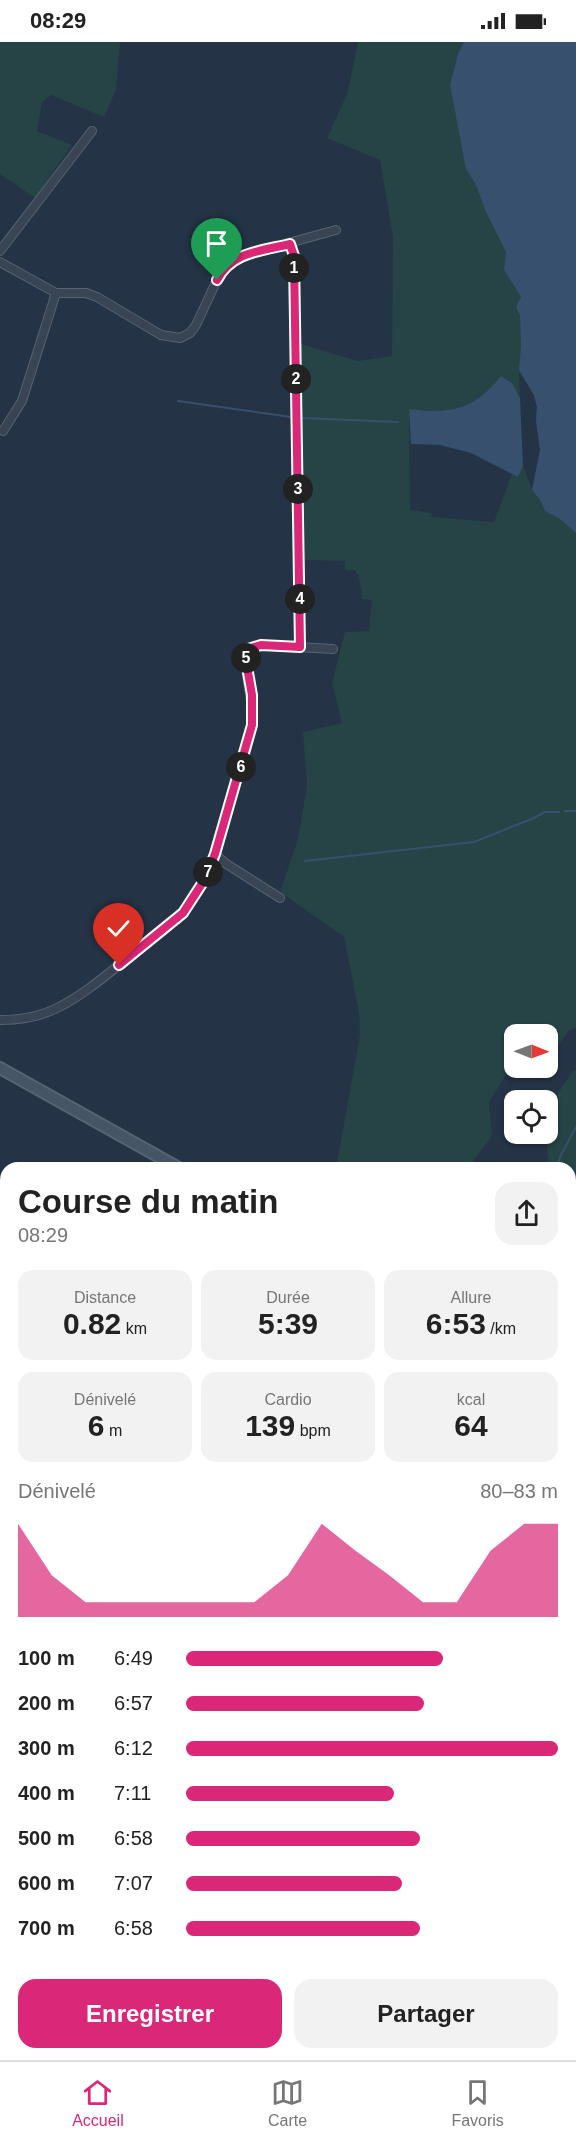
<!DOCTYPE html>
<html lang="fr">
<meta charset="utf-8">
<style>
body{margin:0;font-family:Arial,sans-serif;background:#f2f2f2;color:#222;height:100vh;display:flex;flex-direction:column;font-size:22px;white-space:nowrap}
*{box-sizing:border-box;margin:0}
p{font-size:20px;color:#767676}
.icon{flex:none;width:33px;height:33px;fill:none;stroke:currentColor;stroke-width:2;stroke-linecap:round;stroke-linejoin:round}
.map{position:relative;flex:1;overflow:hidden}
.sheet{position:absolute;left:0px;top:1120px;width:576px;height:898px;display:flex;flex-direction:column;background:#fff;border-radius:18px 18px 0 0;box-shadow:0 2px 4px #0004}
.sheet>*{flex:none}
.needle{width:39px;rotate:91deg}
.buttons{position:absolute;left:504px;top:982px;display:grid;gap:12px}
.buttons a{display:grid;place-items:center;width:54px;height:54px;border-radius:12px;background:#fff;box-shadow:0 2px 4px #0004;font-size:30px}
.pin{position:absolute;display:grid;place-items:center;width:51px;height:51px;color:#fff;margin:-62px -26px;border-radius:50% 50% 50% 0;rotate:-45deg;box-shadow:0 0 6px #0007}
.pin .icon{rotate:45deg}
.km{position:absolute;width:30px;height:30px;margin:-15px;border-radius:50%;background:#222;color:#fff;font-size:16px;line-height:30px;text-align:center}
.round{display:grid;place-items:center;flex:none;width:63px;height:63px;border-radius:18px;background:#f2f2f2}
.summary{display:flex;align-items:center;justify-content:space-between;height:102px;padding:0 18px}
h1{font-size:33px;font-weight:800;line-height:45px}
.figures{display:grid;grid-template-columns:repeat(3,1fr);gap:9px;height:102px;padding:6px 18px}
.figures div{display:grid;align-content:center;border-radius:15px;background:#f2f2f2;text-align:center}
.figures b{font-size:30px;font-weight:800}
.figures small{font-size:16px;font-weight:400}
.figures p{font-size:16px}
.chart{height:168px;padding:12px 18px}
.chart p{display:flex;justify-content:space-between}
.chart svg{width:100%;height:108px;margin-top:6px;fill:#db2777;opacity:.7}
.primary-button{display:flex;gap:12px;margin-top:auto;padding:12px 18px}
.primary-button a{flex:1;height:69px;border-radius:18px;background:#db2777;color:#fff;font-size:24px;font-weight:800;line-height:69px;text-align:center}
.primary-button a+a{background:#f2f2f2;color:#222}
ul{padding:0 18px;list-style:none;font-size:20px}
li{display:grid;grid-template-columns:96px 72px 1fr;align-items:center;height:45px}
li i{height:15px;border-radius:8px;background:#db2777}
.status{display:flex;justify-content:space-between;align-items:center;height:42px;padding:0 30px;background:#fff;direction:ltr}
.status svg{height:16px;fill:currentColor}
.dock{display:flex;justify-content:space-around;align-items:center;height:84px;border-top:2px solid #e0e0e0;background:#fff;font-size:16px;color:#767676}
.dock a{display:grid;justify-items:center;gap:3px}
.dock .on{color:#db2777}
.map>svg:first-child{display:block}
</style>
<div class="status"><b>08:29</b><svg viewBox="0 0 49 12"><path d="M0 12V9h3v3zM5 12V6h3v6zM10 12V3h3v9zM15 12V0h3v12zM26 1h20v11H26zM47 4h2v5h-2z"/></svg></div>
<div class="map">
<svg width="576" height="2018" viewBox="0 0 576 2018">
<rect width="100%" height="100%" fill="#243345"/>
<g fill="#264345" fill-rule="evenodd">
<polygon points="0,0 120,0 116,48 104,75 51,53 42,60 37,89 72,103 35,156 0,132"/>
<path d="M358 0H576V986L569 988 548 1019V993H514V1023H512L489 1060 492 1094 468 1126H336L360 993 359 971 344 895 280 850 298 797 307 744 303 690 342 681 332 641 345 590 369 589 372 558 362 557 359 535 355 528H345V519L305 518 301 302 358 319 392 314 393 195 380 118 327 96 347 52ZM519 330 534 353 537 365 536 379 540 408 532 447 523 424 518 435 512 432 494 480 432 475 431 471 410 468 409 367C452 372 473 368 501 334L512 341 520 356Z"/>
<polygon points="576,1028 576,1133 570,1135 570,1126 549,1126 547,1106 550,1063 573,1029"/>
<polygon points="576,1283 576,1393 570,1383 570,1298"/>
<polygon points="6,1493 6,2013 64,2013 65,2018 0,2018 0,1507"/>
<polygon points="570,1699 576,1704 576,1786 570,1785"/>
<polygon points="179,2013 252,2013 252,2018 169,2018"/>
<polygon points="304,2013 352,2013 352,2018 276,2018"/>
</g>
<g fill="#36506d">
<polygon points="464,0 576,0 576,491 560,477 545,469 540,458 532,448 540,408 536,379 537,365 534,353 519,328 521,304 520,273 516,265 521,255 504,228 506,210 486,170 476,143 466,127 450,43 458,12"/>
<path d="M501 334 512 341 520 356 523 424 518 435 471 411 440 403 411 402 409 367C452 372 473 368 501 334Z"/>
</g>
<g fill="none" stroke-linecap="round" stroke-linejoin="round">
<g stroke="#36506d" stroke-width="2">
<polyline points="178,359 291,375"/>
<polyline points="303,376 398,380"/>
<polyline points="565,769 576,769"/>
<polyline points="305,819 474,800 534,776 545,770 559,770"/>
<polyline points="557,1126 560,1115 576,1085"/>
</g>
<defs>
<g id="minor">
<polyline points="290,202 293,214 300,605"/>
<polyline points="0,209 92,89"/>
<polyline points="0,220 56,251 86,251 97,255 161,293 180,296 190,291 196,283 217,238 223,226 229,220 245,213 336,188"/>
<polyline points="3,389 22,359 56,251"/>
<polyline points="215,812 225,821 280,856"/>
<path d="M0 978C21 978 43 974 61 964 84 952 104 935 124 919 150 899 179 880 197 851 217 819 224 780 235 745 241 725 249 704 252 683 255 661 241 624 248 607L261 603 333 607"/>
<polyline points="0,1421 6,1420"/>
<polyline points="570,1479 576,1489"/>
<polyline points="124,2013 124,2018"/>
<polyline points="151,2018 159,2013"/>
</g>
<g id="secondary">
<polyline points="0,1026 179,1126"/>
<polyline points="570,1404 576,1410"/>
</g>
</defs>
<use href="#minor" stroke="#576371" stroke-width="10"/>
<use href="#secondary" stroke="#576371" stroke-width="14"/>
<use href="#minor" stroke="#394554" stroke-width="8"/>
<use href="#secondary" stroke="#465467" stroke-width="10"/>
</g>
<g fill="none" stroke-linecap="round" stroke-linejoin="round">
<defs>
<path id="route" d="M119 923 183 871 205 837 215 812 252 683V653L246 619 248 607 261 603 300 605 294 214 290 202C261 209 231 210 217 238"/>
</defs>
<use href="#route" stroke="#fff" stroke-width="12"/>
<use href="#route" stroke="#db2777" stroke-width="8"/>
</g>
</svg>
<div class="buttons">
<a><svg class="needle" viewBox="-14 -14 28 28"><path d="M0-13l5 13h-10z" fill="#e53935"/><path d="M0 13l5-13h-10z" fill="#767676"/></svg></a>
<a><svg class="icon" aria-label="locate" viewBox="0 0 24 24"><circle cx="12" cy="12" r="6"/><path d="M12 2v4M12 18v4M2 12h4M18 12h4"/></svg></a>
</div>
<div class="pin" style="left:217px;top:238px;background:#1e9e55"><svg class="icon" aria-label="arrive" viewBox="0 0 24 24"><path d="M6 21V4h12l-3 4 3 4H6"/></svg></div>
<div class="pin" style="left:119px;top:923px;background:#d93025"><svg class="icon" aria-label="check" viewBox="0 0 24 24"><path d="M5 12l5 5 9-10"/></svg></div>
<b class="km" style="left:294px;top:226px">1</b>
<b class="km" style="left:296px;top:337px">2</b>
<b class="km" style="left:298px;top:447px">3</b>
<b class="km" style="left:300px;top:557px">4</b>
<b class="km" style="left:246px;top:616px">5</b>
<b class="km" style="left:241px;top:725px">6</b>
<b class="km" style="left:208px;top:830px">7</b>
<section class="sheet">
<div class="summary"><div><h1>Course du matin</h1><p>08:29</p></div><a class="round"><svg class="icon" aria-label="share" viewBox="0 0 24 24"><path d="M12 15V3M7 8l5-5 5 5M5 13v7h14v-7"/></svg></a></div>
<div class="figures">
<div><p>Distance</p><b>0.82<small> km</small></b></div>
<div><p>Durée</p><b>5:39</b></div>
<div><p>Allure</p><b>6:53<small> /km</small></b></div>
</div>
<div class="figures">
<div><p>Dénivelé</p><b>6<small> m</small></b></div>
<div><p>Cardio</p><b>139<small> bpm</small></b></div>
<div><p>kcal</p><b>64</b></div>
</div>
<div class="chart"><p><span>Dénivelé</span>80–83 m</p>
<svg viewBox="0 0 160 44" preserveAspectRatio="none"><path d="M0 44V6L10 27L20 38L30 38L40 38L50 38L60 38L70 38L80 27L90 6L100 17L110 27L120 38L130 38L140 17L150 6L160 6V44z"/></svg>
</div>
<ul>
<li><b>100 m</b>6:49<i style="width:69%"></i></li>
<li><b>200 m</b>6:57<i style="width:64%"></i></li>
<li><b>300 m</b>6:12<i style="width:100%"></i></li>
<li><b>400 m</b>7:11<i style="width:56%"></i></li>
<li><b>500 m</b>6:58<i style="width:63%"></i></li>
<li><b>600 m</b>7:07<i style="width:58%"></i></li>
<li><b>700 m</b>6:58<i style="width:63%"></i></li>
</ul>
<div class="primary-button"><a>Enregistrer</a><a>Partager</a></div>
</section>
</div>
<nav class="dock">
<a class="on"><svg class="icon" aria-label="home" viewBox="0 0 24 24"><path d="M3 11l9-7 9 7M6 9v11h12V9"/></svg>Accueil</a>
<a><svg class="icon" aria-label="map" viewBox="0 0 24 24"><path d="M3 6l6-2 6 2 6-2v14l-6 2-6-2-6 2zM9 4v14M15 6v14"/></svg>Carte</a>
<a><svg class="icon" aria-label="saved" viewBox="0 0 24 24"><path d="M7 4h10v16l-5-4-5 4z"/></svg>Favoris</a>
</nav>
